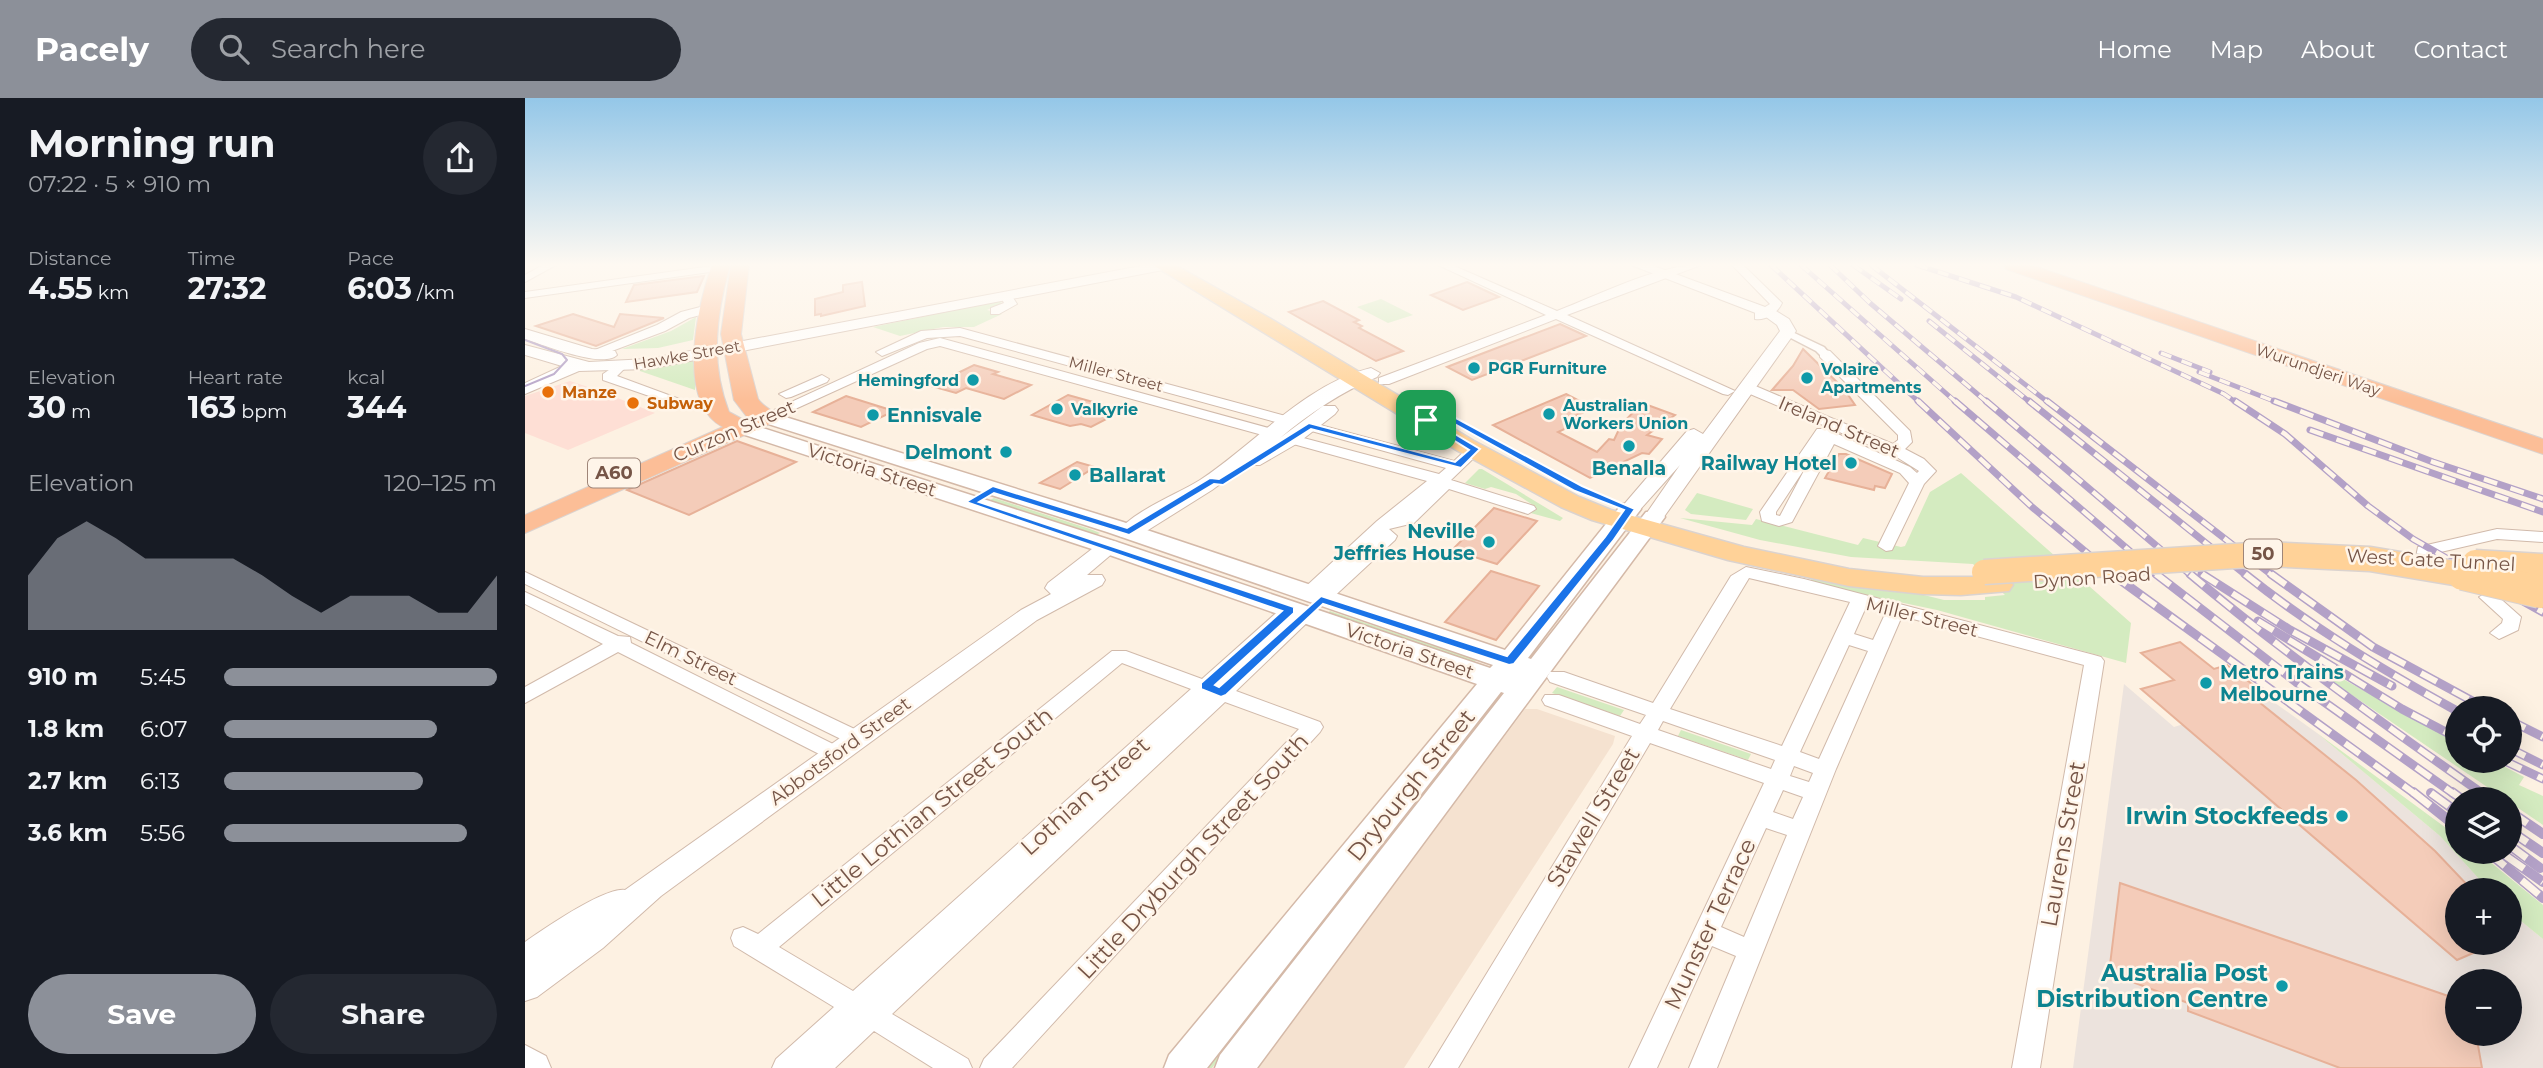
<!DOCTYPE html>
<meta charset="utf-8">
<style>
body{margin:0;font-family:Montserrat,sans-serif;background:#242831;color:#f1f3f6;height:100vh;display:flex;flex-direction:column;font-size:26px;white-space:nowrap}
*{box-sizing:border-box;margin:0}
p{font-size:23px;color:#9ea1a6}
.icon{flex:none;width:38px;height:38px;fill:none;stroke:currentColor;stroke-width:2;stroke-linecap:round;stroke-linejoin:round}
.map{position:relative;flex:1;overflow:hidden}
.side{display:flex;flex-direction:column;background:#171b24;width:525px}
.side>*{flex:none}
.buttons{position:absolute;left:1920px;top:598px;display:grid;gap:14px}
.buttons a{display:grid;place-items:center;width:77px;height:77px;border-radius:50%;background:#171b24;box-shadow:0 7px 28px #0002;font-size:35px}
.pin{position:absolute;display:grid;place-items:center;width:60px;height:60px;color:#fff;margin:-30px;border-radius:14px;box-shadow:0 4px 10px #0006}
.round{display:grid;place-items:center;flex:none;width:74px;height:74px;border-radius:37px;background:#242831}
.summary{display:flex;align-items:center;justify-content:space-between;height:119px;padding:0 28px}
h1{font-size:38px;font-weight:700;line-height:52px}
.stats{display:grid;grid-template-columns:repeat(3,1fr);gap:10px;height:119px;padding:7px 28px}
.stats div{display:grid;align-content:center}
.stats b{font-size:30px;font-weight:700}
.stats small{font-size:19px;font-weight:400}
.stats p{font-size:19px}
.chart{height:196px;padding:14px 28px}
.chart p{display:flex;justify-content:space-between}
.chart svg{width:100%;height:126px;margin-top:7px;fill:#8c9099;opacity:.7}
.primary-button{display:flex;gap:14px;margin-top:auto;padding:14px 28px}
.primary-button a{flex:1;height:80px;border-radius:42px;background:#8c9099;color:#fff;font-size:28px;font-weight:700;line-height:80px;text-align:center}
.primary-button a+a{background:#242831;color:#f1f3f6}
ul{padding:0 28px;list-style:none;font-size:23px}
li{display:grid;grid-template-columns:112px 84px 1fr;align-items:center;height:52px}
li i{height:18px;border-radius:9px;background:#8c9099}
header{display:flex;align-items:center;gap:42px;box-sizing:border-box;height:98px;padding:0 35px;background:#8c9099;color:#fff}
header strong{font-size:33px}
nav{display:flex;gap:38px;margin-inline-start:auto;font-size:24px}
.search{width:490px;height:63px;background:#242831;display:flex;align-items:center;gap:18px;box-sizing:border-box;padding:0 24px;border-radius:38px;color:#9ea1a6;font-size:26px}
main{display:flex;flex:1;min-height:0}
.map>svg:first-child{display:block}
</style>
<header>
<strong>Pacely</strong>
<div class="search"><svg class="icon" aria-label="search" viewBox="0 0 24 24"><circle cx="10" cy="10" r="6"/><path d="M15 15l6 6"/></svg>Search here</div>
<nav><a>Home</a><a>Map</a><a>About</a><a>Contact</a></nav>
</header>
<main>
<section class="side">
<div class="summary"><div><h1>Morning run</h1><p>07:22 · 5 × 910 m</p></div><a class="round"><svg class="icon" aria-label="share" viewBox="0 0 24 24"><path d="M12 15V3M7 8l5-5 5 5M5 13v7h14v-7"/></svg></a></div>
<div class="stats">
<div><p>Distance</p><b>4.55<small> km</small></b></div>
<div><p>Time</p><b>27:32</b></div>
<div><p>Pace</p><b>6:03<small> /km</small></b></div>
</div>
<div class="stats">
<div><p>Elevation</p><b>30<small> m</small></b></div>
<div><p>Heart rate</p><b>163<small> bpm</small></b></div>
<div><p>kcal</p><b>344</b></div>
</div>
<div class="chart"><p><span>Elevation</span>120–125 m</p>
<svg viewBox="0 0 160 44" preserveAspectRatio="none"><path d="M0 44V25L10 12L20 6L30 12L40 19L50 19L60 19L70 19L80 25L90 32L100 38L110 32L120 32L130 32L140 38L150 38L160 25V44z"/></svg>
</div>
<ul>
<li><b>910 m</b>5:45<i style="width:100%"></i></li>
<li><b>1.8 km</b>6:07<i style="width:78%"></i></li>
<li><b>2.7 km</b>6:13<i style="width:73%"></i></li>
<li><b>3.6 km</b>5:56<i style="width:89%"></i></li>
</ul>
<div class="primary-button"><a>Save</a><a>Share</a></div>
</section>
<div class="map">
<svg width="2018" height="970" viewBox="0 0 2018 970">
<rect width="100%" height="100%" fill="#fdf1e2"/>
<polygon fill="#f5e2d0" points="1000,611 1012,611 1090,638 1088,646 879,970 730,970"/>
<polygon fill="#fedfd5" points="45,283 75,293 130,315 43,352 0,335 0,298"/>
<path fill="#ece3dd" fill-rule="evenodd" d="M1599 586 1649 629 1743 600 1792 635 1915 738 1965 793H1932V845H1984L1985 814 2018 841V970H1548ZM1932 884H1984V936H1932Z"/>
<g fill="#d4ebc0">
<polygon points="856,201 888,217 863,225 832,209"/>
<polygon points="474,203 477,205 462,212 477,216 449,229 418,229 375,238 348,229"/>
<polygon points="171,219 168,242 133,250 97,251 146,233"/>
<polygon points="170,263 170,292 112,272 166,262"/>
<polygon points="954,371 957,371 1038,420 1035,423 1002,414 1008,407 991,396 966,389 960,391 940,385"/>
<polygon points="1436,375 1606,525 1601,565 1412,512 1284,485 1286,481 1383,493 1419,502 1460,502 1460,499 1480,497 1448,466 1326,459 1235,442 1155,420 1227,427 1231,421 1333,447 1338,440 1376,449 1380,448 1405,394"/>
<polygon points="1172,395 1228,411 1221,422 1166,416 1160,412"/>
<polygon points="469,400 565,431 575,435 571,437 463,403"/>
<polygon points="805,513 951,562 946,567 800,517"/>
<polygon points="1798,570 1932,644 1932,663 1969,663 1999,679 1994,687 2018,698 2018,727 1790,572"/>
<polygon points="1032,589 1099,612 1095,618 1027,595"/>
<polygon points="963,603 971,607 869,736 860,732"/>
<polygon points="1156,632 1226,656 1223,662 1153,638"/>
<polygon points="1792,635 1932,738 1932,754 1953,754 2018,807 2018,841 1985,814 1984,793 1965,793 1915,738"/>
<polygon points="838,761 848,765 687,970 672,970"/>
</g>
<g fill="#f4ccb9" stroke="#e7b198" stroke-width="2">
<polygon points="179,178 172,194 101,204 109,187"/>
<polygon points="337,184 340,208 296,218 296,216 290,217 290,201 318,194 318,187"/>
<polygon points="942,184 974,199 938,212 906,197"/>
<polygon points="798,203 834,222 829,224 837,228 834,230 878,253 851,263 764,214"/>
<polygon points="48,216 89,229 95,216 139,220 71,248 11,228"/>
<polygon points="1035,226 1061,238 947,282 922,269"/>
<polygon points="1278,251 1319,291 1330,307 1294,311 1268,292 1247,292 1268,268"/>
<polygon points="449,267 473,274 468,276 506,287 479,301 441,290 431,295 406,288"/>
<polygon points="1041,296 1068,310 1042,322 1050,326 1033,334 1072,354 1084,341 1089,342 1096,327 1117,305 1150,317 1122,337 1137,341 1124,356 1117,355 1065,380 968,327"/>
<polygon points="543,297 579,307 572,311 591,316 566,329 556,326 545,328 507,317"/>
<polygon points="321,298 369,313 336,329 288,314"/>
<polygon points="212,343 271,364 164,417 102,392"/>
<polygon points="1314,356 1321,356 1367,376 1360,390 1350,388 1349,392 1300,380"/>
<polygon points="552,364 570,369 535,391 515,385"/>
<polygon points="969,410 1012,423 972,466 927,452"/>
<polygon points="966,473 1014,488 971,542 920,524"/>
<polygon points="1655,544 1689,571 1702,567 1731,589 1719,592 1831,682 1910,753 1948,793 1932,793 1932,845 1969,846 1932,862 1616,591 1649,582 1616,555"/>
<polygon points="1595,785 1932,901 1932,936 1951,936 1957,970 1815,970 1663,913 1663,905 1584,875"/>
</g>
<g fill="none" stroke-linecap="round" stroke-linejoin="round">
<defs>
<polygon id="pedestrian" points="1263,232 1299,249 1305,256 1296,258 1291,253 1260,237 1260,233"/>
<g id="minor">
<polygon points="18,167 31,167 0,184 0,177"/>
<polygon points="194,167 199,168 199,172 0,200 0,194"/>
<path d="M913 167H927L1032 213C1074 197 1131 167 1176 167L1042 217 1210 293 1203 297 1198 296 1031 221 864 286H854V280L1021 217Z"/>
<path d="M1207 167H1218L1255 203 1257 205C1253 215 1240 223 1230 221V215L1245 206Z"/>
<polygon points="477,195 485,195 492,206 474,216 466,216 466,210 479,205 475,197"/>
<polygon points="183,207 189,211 187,214 164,220 140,233 71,259 61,259 60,256 132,227 156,214"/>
<polygon points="435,230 768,320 770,323 768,326 758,326 435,238 402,240 357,258 351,254 396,233"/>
<polygon points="415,240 751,332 753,335 751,338 741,338 415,248 402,251 246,322 241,323 234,319 394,245"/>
<path d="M1300 252 1305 253 1385 333 1387 344 1380 351 1399 361 1411 373 1399 386 1367 452 1361 453 1353 448 1384 385 1375 375 1309 346 1267 424 1254 428 1237 423 1235 414 1292 331H1302L1356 356 1359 353 1218 293V287H1228L1368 346 1373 342V337L1295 259V253ZM1370 358 1394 373 1392 375 1385 369 1366 360ZM1282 367 1255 418 1251 417V414Z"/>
<polygon points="94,265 101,269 92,278 168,306 161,310 156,309 78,282 78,276"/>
<polygon points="297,277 304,281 302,284 266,299 261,300 254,296"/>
<polygon points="784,324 929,363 945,348 955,348 957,351 955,354 926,382 1009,408 1011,411 1003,416 924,391 889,425 864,431 872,438 870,442 802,505 790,505 788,500 777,500 774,496 777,492 852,423 902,383 761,344 759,341 761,338 771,338 914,376 921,370 779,331 779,325"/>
<polygon points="1972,431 2018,434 2018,444 1972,441 1907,456 1905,463 1899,464 1891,459 1893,449"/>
<path d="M1221 469 1279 481 1569 557 1576 559 1579 563 1515 970H1487L1559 567 1377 518 1311 671 1192 970H1164L1211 858 1187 848 1132 970H1104L1239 685 1125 645 933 970H904L1107 638 1020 607 1017 602 1020 597H1034L1115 626 1121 617 1025 584 1022 579 1025 574H1039L1128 605 1206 478ZM1224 480 1325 504 1257 648 1145 611ZM1341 509 1361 514 1348 542 1329 536ZM1324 547 1343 553 1294 661 1275 654ZM1138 623 1250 662 1246 671 1133 632ZM1269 668 1288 675 1284 684 1265 678ZM1258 692 1278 699 1268 721 1248 714ZM1241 730 1262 737 1219 839 1196 829Z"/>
<polygon points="0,474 340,636 343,641 340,646 333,648 326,646 0,486"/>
<polygon points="0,494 93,538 105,539 106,545 318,651 322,656 318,661 311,664 304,661 93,554 0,605 0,589 78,546 0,506"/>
<polygon points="1963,494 1969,495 1996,519 1993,532 1974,541 1965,535 1977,525 1978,521 1954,499"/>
<path d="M765 506 771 508 774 512 771 516 780 512 789 518 711 593 795 624 798 629 795 634 487 970H455L459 961 774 631 700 604 367 916 443 961 447 970H408L349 933 310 970H247L251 961 309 909 209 848 206 840 209 832 218 829 233 836 587 553H601L677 581 759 508ZM597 565 666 591 328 893 254 849Z"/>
</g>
<g id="tertiary">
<polygon points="621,167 650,167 643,171 123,271 54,273 0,296 0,285 37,268 0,257 0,247 64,264 123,261"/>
<polygon points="1106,167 1126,167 1251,213 1264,221 1271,233 1136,423 1122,423 1119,419 1155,367 1112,415 1098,415 1095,411 1162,333 1169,331 1178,336 1255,233 1252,227 1241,219"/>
<path d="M0 231 67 251 90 253 92 257C78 271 19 247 0 241Z"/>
<path d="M846 270 855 275 852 279C816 294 785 315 755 340L798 308H810L813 312 810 316 773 345 735 367H721L687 392 612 439H596L593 434C608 413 653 396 675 382 730 346 780 286 846 270Z"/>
<path d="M584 442 592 444 595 449 562 477H577L580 482 577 487 512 522 136 798 78 850 12 899 0 903V844C19 831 79 789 100 792L496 512 526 496 520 490 523 485 576 444Z"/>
<polygon points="0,947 21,958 26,970 0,970"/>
</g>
<polygon id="secondary" points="241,313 598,424 980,552 1097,406 1113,406 1116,411 1003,560 1006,561 1121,414 1137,414 1140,419 732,970 690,970 695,957 979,595 976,594 682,970 639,970 644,957 952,586 576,454 208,333 205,329 208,325 222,325 592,444 965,570 968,567 582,434 234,323 231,319"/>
<polygon id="primary" points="628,167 650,167 746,221 949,343 1054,399 1086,412 1219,449 1324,471 1398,479 1474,479 1484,481 1488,487 1484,493 1436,497 1398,496 1324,488 1203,462 1067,422 1036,409 933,353"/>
<g id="trunk">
<path d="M187 167H205C191 217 185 265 204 314L217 321 222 319 209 302 196 236 206 167H224L216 236 233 301C238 309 247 311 253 319L249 324 0 435V417L198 329C150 304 173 207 187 167Z"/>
<polygon points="1479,167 1506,167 2018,341 2018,356 1481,171"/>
</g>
</defs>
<use href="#pedestrian" stroke="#d1baab" stroke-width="3"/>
<use href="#minor" stroke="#d1baab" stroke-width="2"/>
<use href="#tertiary" stroke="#d1baab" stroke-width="2"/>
<use href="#secondary" stroke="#d4b9a8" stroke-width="3"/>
<use href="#primary" stroke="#dbd3cf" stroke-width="3"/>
<use href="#trunk" stroke="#dbd3cf" stroke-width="2"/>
<use href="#pedestrian" fill="#fff" fill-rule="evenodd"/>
<use href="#minor" fill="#fff" fill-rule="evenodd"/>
<use href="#tertiary" fill="#fff" fill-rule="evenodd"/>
<use href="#secondary" fill="#fff" fill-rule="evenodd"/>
<use href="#primary" fill="#ffd298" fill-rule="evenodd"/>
<use href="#trunk" fill="#fcbe97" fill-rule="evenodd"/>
<polyline stroke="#b3a1c7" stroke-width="2" points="0,242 37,256 42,262 29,276 0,288"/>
<defs>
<g id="rail-far3">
<polyline points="1246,167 1395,305"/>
<polyline points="1276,167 1432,305"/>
<polyline points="1305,167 1345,205 1463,305"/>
<polyline points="1328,167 1376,201"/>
<polyline points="1346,167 1524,305"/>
<polyline points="1392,167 1491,199 1699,296 1712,305"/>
<polyline points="1404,223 1506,305"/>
<polyline points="1636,255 1685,274"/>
<polyline points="1674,274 1754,305"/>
</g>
<g id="rail-far2">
<polyline points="1393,303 1507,409 1590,478"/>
<polyline points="1430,303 1634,478"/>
<polyline points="1461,303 1667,478"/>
<polyline points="1504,303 1722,478"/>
<polyline points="1522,303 1748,478"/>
<polyline points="1710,303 1760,336 1843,408 1888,441 1953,478"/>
<polyline points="1749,303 1908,364 2018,401"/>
<polyline points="1785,332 2018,414"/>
<polyline points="1677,476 1679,478"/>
</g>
<g id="rail-far1">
<polyline points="1587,476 1890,696"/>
<polyline points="1631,476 1771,584 1929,696"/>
<path d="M1665 476C1759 555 1857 625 1958 696"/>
<polyline points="1677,476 1765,532 1867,588"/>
<path d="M1720 476C1786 529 1858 572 1932 613"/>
<polyline points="1746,476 1848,549 1962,611"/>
<polyline points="1950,476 2018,514"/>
<polyline points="1733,523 1877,611 1932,640"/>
<polyline points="1984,622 2018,639"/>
<polyline points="1984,650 2018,667"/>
<polyline points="1980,663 2018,681"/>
</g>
<g id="rail">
<polyline points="1888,694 1932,729"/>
<polyline points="1927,694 1938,702"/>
<polyline points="1955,694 1967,702"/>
<polyline points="1906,695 1932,714"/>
<polyline points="1984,713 2018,736"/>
<polyline points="1984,732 2018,755"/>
<polyline points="1984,747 2015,770"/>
<polyline points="1963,754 2018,800"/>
<polyline points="1981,758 2018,784"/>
</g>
</defs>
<use href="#rail-far3" stroke="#b3a1c7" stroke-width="5"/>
<use href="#rail-far2" stroke="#b3a1c7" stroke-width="7"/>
<use href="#rail-far1" stroke="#b3a1c7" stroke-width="9"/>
<use href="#rail" stroke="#b3a1c7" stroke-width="10"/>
<use href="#rail-far3" stroke="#fff5e9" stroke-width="3.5" stroke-dasharray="11" stroke-linecap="butt"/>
<use href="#rail-far2" stroke="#fff5e9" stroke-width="4.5" stroke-dasharray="14" stroke-linecap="butt"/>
<use href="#rail-far1" stroke="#fff5e9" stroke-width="6" stroke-dasharray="18" stroke-linecap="butt"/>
<use href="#rail" stroke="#fff5e9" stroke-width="7" stroke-dasharray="22" stroke-linecap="butt"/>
<defs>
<g id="primary-bridge-far1">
<polyline points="1950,464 2018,468"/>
<polyline points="1459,474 1741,456 1845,461 1947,478"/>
</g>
<polyline id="primary-bridge" points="1938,476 2015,494"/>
</defs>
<use href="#primary-bridge-far1" stroke="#dbd3cf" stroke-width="27" stroke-linecap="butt"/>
<use href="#primary-bridge" stroke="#dbd3cf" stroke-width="34" stroke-linecap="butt"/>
<use href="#primary-bridge-far1" stroke="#ffd298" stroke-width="24"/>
<use href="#primary-bridge" stroke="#ffd298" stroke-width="32"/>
</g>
<linearGradient id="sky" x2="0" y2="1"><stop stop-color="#94c7e8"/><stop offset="0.55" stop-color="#fef9f2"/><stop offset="1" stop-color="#fef9f2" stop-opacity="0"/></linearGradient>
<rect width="2018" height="303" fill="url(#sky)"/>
<path fill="#1a73e8" stroke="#fff" stroke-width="2" fill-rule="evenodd" d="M918 313 1057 388 1110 411 1088 443 989 566 984 567 798 506 701 597 696 599 676 591V585L757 513 441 404 468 388 602 430 685 380 694 381 784 325 930 364 944 352 896 322ZM917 319 1050 393 1099 412 1080 439 982 558 796 498 694 589 690 587 769 515V509L454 404 469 395 604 437 689 386 698 387 786 331 936 370 955 351 908 323Z"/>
<g fill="#0f9aa8" stroke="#fff5e9" stroke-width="2.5">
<circle cx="949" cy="270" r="7"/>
<circle cx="1282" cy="280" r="7"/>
<circle cx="448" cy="282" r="7"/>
<circle cx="532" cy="311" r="7"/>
<circle cx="1024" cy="316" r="7"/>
<circle cx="348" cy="317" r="7"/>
<circle cx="1104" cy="348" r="7"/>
<circle cx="481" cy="354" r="7"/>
<circle cx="1326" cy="365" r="7"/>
<circle cx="550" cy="377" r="7"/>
<circle cx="964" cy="444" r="7"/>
<circle cx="1681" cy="585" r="7"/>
<circle cx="1817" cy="718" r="7"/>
<circle cx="1757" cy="888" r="7"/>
</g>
<g fill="#e8710a" stroke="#fff5e9" stroke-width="2.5">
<circle cx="23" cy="294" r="7"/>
<circle cx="108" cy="305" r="7"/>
</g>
<g text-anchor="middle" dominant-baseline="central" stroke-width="5" stroke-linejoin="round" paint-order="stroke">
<g font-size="16" fill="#765547" stroke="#fff5e9">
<text transform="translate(162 257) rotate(-10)">Hawke Street</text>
<text transform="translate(1793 272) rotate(19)">Wurundjeri Way</text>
<text transform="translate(591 276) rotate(15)">Miller Street</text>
</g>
<g font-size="16" font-weight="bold" fill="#0d838f" stroke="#fff5e9" text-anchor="start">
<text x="963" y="270">PGR Furniture</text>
<text x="1296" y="271">Volaire<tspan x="1296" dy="18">Apartments</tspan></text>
<text x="434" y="282" text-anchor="end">Hemingford</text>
<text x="1038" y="307">Australian<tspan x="1038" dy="18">Workers Union</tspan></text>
<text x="546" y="311">Valkyrie</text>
</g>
<g font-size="16" font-weight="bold" fill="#c56008" stroke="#fff5e9" text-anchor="start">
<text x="37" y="294">Manze</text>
<text x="122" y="305">Subway</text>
</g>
<g fill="#fff5e9" stroke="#9f8578" stroke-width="2">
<rect x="63" y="360.5" width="52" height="29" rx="5"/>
<rect x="1719" y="441.5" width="38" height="29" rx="5"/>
</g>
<g font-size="18" font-weight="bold" fill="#765547">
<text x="89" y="375">A60</text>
<text x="1738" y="456">50</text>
</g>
<g font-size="19" font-weight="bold" fill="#0d838f" stroke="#fff5e9" text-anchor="start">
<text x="362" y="317">Ennisvale</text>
<text x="467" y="354" text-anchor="end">Delmont</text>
<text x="1312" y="365" text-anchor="end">Railway Hotel</text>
<text x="1104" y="370" text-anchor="middle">Benalla</text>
<text x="564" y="377">Ballarat</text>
<text x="950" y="433" text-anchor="end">Neville<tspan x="950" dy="22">Jeffries House</tspan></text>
<text x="1695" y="574">Metro Trains<tspan x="1695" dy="22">Melbourne</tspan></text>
</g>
<g font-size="19" fill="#765547" stroke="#fff5e9">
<text transform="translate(1314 329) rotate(23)">Ireland Street</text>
<text transform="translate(209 333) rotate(-23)">Curzon Street</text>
<text transform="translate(347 372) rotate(18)">Victoria Street</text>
<text transform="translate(1906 462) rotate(3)">West Gate Tunnel</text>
<text transform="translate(1567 480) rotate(-4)">Dynon Road</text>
<text transform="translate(1397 519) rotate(14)">Miller Street</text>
<text transform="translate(885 553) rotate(19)">Victoria Street</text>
<text transform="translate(166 560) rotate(26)">Elm Street</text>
<text transform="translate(315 653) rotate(-36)">Abbotsford Street</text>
</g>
<g font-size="23" fill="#765547" stroke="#fff5e9">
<text transform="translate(886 687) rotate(-51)">Dryburgh Street</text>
<text transform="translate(560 698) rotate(-42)">Lothian Street</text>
<text transform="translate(407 709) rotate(-39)">Little Lothian Street South</text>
<text transform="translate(1068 719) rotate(-59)">Stawell Street</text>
<text transform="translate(1538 746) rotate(-80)">Laurens Street</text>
<text transform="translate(668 758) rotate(-47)">Little Dryburgh Street South</text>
<text transform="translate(1185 826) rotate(-65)">Munster Terrace</text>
</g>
<g font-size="23" font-weight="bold" fill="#0d838f" stroke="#fff5e9" text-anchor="end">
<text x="1803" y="718">Irwin Stockfeeds</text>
<text x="1743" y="875">Australia Post<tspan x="1743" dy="26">Distribution Centre</tspan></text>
</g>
</g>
</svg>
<div class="buttons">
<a><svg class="icon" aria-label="locate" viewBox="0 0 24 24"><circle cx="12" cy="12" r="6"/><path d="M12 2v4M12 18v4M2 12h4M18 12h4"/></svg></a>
<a><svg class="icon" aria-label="layers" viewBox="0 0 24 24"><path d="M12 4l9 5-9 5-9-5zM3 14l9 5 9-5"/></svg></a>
<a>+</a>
<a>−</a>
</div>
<div class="pin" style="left:901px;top:322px;background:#1e9e55"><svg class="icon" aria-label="arrive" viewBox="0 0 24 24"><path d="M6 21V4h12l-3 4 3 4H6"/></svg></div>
</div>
</main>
